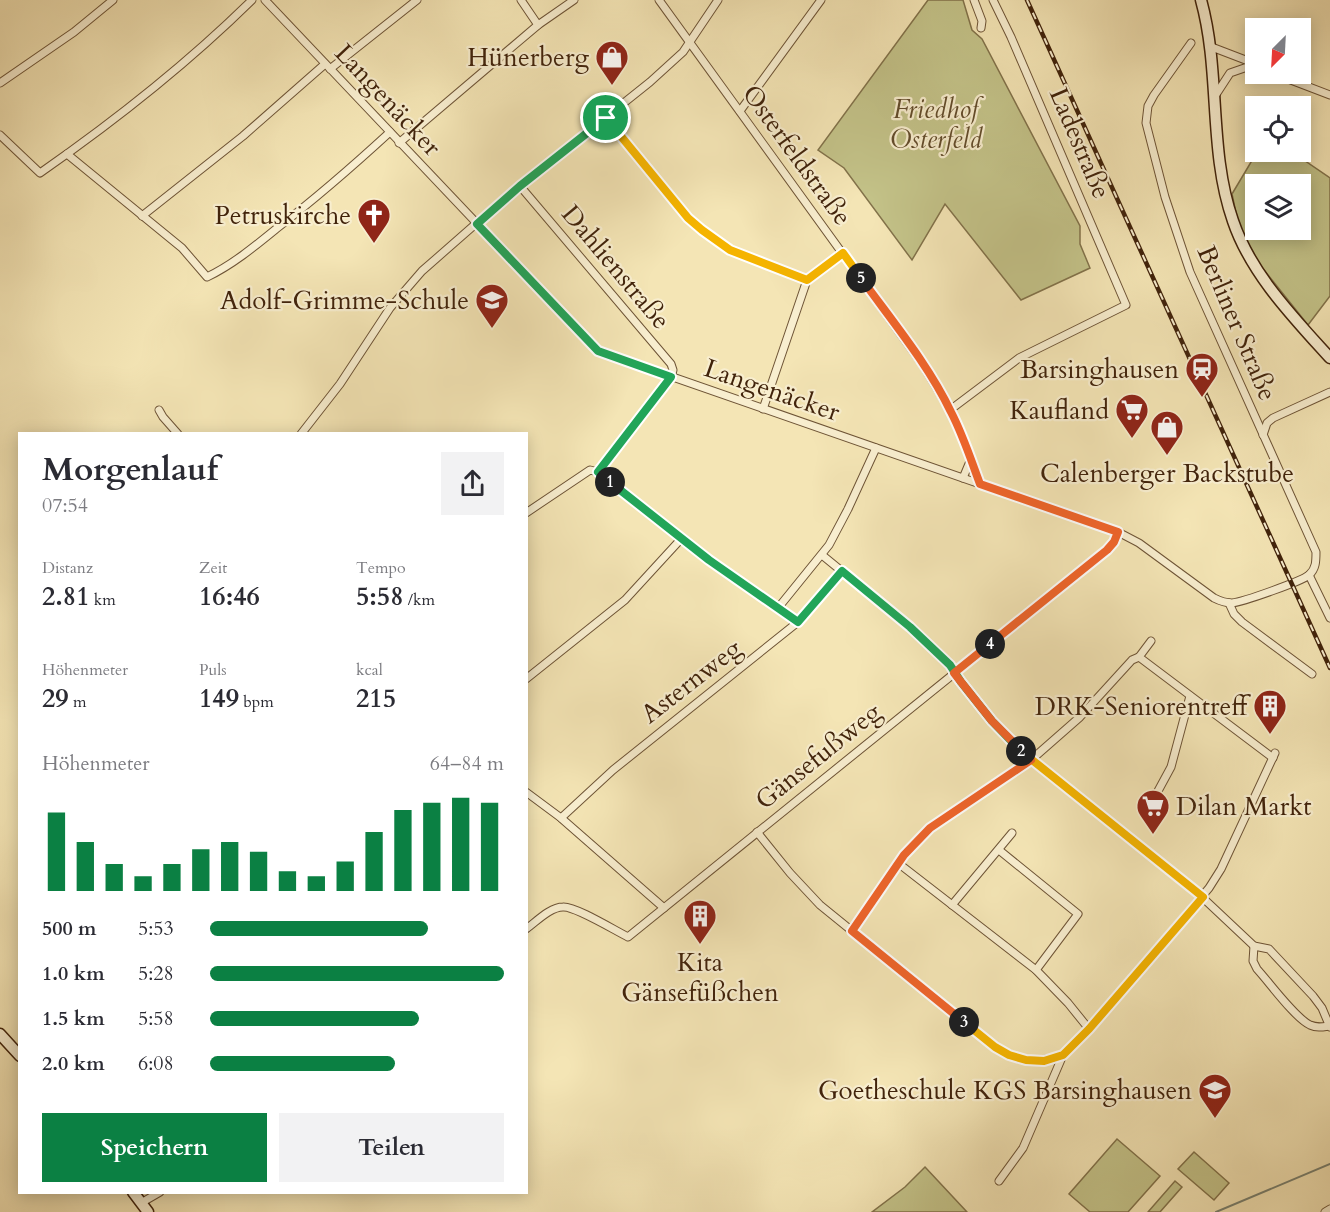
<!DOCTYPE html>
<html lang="de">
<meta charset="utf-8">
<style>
body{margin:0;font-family:Cardo,serif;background:#f2f2f3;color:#2b2b33;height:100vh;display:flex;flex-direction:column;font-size:22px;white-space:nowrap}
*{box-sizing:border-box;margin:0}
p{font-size:20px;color:#7c7c81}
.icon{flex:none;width:33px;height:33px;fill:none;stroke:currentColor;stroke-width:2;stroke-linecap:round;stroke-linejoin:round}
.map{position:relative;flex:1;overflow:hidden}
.side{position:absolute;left:18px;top:432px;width:510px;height:762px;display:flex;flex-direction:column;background:#fff;border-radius:0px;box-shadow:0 3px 15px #0003}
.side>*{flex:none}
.needle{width:39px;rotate:204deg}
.tools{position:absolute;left:1245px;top:18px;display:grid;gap:12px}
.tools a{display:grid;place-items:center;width:66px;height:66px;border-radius:0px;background:#fff;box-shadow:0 3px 15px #0003;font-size:30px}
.pin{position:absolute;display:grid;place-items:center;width:51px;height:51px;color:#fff;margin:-26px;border:3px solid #fff;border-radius:50%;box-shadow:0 2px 6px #0007}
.km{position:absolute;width:30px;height:30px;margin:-15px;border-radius:50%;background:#222;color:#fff;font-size:16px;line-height:30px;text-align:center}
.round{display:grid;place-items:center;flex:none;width:63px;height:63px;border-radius:0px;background:#f2f2f3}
.overview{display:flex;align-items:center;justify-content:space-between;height:102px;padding:0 24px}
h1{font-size:33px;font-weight:600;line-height:45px}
.metrics{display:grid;grid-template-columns:repeat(3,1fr);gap:9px;height:102px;padding:6px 24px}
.metrics div{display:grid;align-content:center}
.metrics b{font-size:26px;font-weight:600}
.metrics small{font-size:16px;font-weight:400}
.metrics p{font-size:16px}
.chart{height:168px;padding:12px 24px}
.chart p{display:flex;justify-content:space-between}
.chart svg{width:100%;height:108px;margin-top:6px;stroke:#0b8043;stroke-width:6}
.cta{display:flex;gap:12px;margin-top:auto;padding:12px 24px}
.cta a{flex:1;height:69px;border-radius:0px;background:#0b8043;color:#fff;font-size:24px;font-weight:600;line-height:69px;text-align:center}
.cta a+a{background:#f2f2f3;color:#2b2b33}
ul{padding:0 24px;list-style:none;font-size:20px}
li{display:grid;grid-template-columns:96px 72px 1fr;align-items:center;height:45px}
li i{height:15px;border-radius:8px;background:#0b8043}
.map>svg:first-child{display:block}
</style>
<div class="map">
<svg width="1330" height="1212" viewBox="0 0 1330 1212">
<rect width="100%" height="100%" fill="#f4e5b5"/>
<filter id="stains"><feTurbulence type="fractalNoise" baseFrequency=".00333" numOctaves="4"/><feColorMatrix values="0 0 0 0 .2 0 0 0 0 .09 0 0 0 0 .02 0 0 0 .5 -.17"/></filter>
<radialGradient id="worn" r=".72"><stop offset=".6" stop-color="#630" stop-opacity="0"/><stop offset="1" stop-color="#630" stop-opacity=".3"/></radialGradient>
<g fill="#c3c288" stroke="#82724a" stroke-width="1.5" fill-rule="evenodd">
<polygon points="928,0 963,0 972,30 982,39 1080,226 1080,244 1090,268 1021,300 945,204 912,260 844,168 818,150"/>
<path d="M1257 152H1292L1330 178V296L1308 325 1256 260 1238 222 1232 194ZM1256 184H1300V230H1256Z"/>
<polygon points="1117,1139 1160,1176 1128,1212 1090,1212 1069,1194"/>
<polygon points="1194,1152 1229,1183 1214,1200 1178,1169"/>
<polygon points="925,1167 967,1212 872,1212 905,1187"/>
<polygon points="1175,1181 1182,1187 1160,1212 1148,1212"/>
</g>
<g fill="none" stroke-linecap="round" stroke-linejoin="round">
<polyline stroke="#788070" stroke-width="2" points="1216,1212 1330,1164"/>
<defs>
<g id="street">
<path d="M265 0 598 351 1118 532 1139 543 1214 598C1220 601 1225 603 1232 603 1243 602 1302 581 1309 575 1316 569 1316 561 1316 552L1190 272 1165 197 1146 123 1148 106 1154 95 1191 43"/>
<polyline points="521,0 538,25"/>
<polyline points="659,0 921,362 950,410 966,444 980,484"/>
<polyline points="974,0 982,21 981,28"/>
<polyline points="1209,46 1256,64"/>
<polyline points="330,69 417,0"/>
<polyline points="1275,74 1330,95"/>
<polyline points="0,83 74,32 113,0"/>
<polyline points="1215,96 1230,73 1256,64"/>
<polyline points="740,111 821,0"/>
<polyline points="606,118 688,218 702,230 731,250 807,280"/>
<path d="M0 135 40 173C116 120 186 65 252 0"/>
<polyline points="399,143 538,25 574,0"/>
<path d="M67 154 182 248 207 277C232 265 254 247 276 229 315 199 353 166 390 132"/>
<polyline points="520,186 671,364 673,370 671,377 598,472"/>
<polyline points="142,216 243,136 325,64"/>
<polyline points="763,409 807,280 843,253"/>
<polyline points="159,410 163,417 178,434"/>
<polyline points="950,410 1019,358 1126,305 1011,37 993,0"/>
<polyline points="301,434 340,384 390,308 422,271 511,193 650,82 683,52 718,0"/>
<polyline points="1263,435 1267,423 1273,418 1330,392"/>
<polyline points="963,478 971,459"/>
<polyline points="526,513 590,470 598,472 709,560 798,622"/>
<polyline points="822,555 910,627 949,665 961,683 992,721 1031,760 1203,898 1254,946 1269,949 1313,996 1322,1008 1330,1027"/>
<polyline points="1309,575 1330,618"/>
<polyline points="1229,603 1234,614 1242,622 1312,674"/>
<polyline points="778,608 829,545 848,509 876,448"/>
<polyline points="1151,641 1139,657 1273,758"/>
<polyline points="526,679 625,600 681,539"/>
<polyline points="1158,791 1171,767 1190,696"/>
<polyline points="526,792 561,818 664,908"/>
<polyline points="561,818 613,770 798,622 842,571"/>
<path d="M757 832 790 873 820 905 995 1047C1020 1061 1035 1064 1063 1055"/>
<polyline points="999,850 1078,914 1036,970"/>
<polyline points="898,863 1036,970 1068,1003 1089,1029"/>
<polyline points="952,905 1012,833"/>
<path d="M526 929C536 922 550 907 563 907 575 906 614 930 628 937L1107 550 1114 542 1118 532"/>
<polyline points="852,931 904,855 930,828 1031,760 1080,717 1132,660 1139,657"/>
<path d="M1254 946 1253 961 1257 969C1269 982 1295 1018 1310 1025 1317 1028 1322 1027 1329 1026"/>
<polyline points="999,1181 1023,1148 1063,1055 1089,1029 1209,888 1221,869 1275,753"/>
<polyline points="141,1203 160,1192"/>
<polyline points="1325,1212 1330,1209"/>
</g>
<g id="secondary">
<path d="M1201 0C1221 72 1208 150 1233 221 1251 274 1293 317 1330 358"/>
<polyline points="0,1034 20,1056"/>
<polyline points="133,1192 148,1212"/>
</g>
</defs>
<use href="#street" stroke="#6e5436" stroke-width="9"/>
<use href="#secondary" stroke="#41230b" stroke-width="13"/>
<use href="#street" stroke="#f8eecf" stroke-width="7"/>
<use href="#secondary" stroke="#f8eecf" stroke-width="10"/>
<defs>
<polyline id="rail" points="1027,0 1330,668"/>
</defs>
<use href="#rail" stroke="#41230b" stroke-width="4.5"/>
<use href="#rail" stroke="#f8eecf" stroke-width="2" stroke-dasharray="7" stroke-linecap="butt"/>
</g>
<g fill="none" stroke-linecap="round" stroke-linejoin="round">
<defs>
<polyline id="split-1" points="606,118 520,186 477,224 598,351 671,377 598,472 610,482"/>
<polyline id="split-2" points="610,482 709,560 798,622 842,571 910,627 950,665 961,682 992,721 1021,751"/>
<polyline id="split-3" points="964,1022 995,1047 1009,1055 1026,1060 1044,1061 1063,1055 1089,1029 1203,897 1021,751"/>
<polyline id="split-4" points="964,1022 852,931 904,855 930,828 1031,760 992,721 954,673 990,644"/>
<path id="split-5" d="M861 278C892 321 928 364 951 412 963 435 971 460 980 484L1118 532 1114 542 1107 550 990 644"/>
<polyline id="split-6" points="606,118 688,218 702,230 730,250 807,280 843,253 861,278"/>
</defs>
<use href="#split-1" stroke="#fff" stroke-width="12"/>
<use href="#split-2" stroke="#fff" stroke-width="12"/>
<use href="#split-3" stroke="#fff" stroke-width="12"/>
<use href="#split-4" stroke="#fff" stroke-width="12"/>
<use href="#split-5" stroke="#fff" stroke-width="12"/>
<use href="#split-6" stroke="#fff" stroke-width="12"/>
<use href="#split-1" stroke="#22a559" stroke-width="8"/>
<use href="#split-2" stroke="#22a559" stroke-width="8"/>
<use href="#split-3" stroke="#f5b400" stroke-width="8"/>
<use href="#split-4" stroke="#f0652b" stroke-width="8"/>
<use href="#split-5" stroke="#f0652b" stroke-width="8"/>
<use href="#split-6" stroke="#f5b400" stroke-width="8"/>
</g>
<defs>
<symbol id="shop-pin" viewBox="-11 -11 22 30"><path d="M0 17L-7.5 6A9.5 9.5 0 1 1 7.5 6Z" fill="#8f2418" stroke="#f8eecf"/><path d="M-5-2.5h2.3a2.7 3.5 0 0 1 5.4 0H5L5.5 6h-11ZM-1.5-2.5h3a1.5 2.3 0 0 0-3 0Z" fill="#fff"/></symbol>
<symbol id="church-pin" viewBox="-11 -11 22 30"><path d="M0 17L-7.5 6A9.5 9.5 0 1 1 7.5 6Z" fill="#8f2418" stroke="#f8eecf"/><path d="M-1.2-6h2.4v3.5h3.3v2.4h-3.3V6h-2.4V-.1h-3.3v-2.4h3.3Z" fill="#fff"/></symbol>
<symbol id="school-pin" viewBox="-11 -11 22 30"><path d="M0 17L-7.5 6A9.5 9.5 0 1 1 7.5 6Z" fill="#8f2418" stroke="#f8eecf"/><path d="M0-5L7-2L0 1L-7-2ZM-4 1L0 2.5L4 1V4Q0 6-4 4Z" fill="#fff"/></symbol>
<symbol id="station-pin" viewBox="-11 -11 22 30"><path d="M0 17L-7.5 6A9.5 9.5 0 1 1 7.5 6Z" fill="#8f2418" stroke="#f8eecf"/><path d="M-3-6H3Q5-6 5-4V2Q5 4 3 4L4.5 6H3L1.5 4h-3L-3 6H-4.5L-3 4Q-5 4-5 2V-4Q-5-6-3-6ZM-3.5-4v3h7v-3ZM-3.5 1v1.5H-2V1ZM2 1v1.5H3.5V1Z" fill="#fff"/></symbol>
<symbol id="supermarket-pin" viewBox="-11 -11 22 30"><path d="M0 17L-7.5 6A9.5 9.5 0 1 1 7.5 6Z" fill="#8f2418" stroke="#f8eecf"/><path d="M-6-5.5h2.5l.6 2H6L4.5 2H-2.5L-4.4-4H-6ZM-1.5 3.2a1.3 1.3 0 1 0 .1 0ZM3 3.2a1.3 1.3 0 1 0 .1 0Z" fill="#fff"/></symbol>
<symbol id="building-pin" viewBox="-11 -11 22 30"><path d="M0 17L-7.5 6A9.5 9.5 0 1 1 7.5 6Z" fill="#8f2418" stroke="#f8eecf"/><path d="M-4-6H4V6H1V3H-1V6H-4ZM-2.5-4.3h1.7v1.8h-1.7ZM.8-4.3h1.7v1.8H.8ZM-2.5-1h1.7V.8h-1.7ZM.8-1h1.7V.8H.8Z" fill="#fff"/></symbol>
</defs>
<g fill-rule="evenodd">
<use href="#shop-pin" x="593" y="38" width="38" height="52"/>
<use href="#church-pin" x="355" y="196" width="38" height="52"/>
<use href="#school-pin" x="473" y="281" width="38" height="52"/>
<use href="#station-pin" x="1183" y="350" width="38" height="52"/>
<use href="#supermarket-pin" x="1113" y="391" width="38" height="52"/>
<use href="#shop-pin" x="1148" y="408" width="38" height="52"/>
<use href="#building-pin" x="1251" y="687" width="38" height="52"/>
<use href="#supermarket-pin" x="1134" y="787" width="38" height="52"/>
<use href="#building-pin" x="681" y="897" width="38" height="52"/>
<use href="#school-pin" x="1196" y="1071" width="38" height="52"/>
</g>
<g text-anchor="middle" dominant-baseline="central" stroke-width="4.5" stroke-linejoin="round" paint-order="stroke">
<g font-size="26" fill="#41230b" stroke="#f8eecf" text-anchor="end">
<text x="589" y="57">Hünerberg</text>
<text x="351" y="215">Petruskirche</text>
<text x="469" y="300">Adolf-Grimme-Schule</text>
<text x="1179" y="369">Barsinghausen</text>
<text x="1109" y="410">Kaufland</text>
<text x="1167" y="473" text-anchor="middle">Calenberger Backstube</text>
<text x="1247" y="706">DRK-Seniorentreff</text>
<text x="1176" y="806" text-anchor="start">Dilan Markt</text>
<text x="700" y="962" text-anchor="middle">Kita<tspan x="700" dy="30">Gänsefüßchen</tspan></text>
<text x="1192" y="1090">Goetheschule KGS Barsinghausen</text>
</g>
<g font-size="26" fill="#41230b" stroke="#f8eecf">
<text transform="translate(388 100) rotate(47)">Langenäcker</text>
<text transform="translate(1080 143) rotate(67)">Ladestraße</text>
<text transform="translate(797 155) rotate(54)">Osterfeldstraße</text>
<text transform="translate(616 267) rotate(50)">Dahlienstraße</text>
<text transform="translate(1237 323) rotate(67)">Berliner Straße</text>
<text transform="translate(772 390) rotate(19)">Langenäcker</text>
<text transform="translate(691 681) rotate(-38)">Asternweg</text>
<text transform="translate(818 756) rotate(-39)">Gänsefußweg</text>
</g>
<g font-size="26" font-style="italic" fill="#624b2a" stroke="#f8eecf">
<text x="936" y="109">Friedhof<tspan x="936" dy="30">Osterfeld</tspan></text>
</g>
</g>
<rect width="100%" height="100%" filter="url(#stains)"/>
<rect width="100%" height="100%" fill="url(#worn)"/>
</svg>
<div class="tools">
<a><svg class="needle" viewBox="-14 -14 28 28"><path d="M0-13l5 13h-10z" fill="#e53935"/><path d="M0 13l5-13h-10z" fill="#7c7c81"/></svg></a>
<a><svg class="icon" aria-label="locate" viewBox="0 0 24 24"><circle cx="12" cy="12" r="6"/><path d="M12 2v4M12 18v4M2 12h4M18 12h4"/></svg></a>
<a><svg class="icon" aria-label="layers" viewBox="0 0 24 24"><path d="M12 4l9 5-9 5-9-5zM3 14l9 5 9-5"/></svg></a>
</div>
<div class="pin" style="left:606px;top:118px;background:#1e9e55"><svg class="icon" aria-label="arrive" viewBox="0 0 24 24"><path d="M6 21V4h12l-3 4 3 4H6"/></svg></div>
<b class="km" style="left:610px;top:482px">1</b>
<b class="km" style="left:1021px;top:751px">2</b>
<b class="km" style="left:964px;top:1022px">3</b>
<b class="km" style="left:990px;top:644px">4</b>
<b class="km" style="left:861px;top:278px">5</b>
<section class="side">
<div class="overview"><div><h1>Morgenlauf</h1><p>07:54</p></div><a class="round"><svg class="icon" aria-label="share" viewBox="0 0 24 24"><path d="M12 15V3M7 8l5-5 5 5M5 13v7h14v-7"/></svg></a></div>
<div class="metrics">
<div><p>Distanz</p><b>2.81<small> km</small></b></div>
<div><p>Zeit</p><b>16:46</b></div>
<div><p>Tempo</p><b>5:58<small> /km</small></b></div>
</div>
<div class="metrics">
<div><p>Höhenmeter</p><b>29<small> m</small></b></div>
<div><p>Puls</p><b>149<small> bpm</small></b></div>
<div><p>kcal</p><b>215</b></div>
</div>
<div class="chart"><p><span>Höhenmeter</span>64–84 m</p>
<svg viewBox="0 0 160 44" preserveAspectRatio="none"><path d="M5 44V12M15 44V24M25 44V33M35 44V38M45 44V33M55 44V27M65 44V24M75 44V28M85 44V36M95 44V38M105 44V32M115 44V20M125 44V11M135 44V8M145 44V6M155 44V8"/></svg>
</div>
<ul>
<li><b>500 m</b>5:53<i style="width:74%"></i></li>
<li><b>1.0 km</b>5:28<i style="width:100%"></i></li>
<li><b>1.5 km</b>5:58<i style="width:71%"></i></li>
<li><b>2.0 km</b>6:08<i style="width:63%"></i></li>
</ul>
<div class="cta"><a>Speichern</a><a>Teilen</a></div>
</section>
</div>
